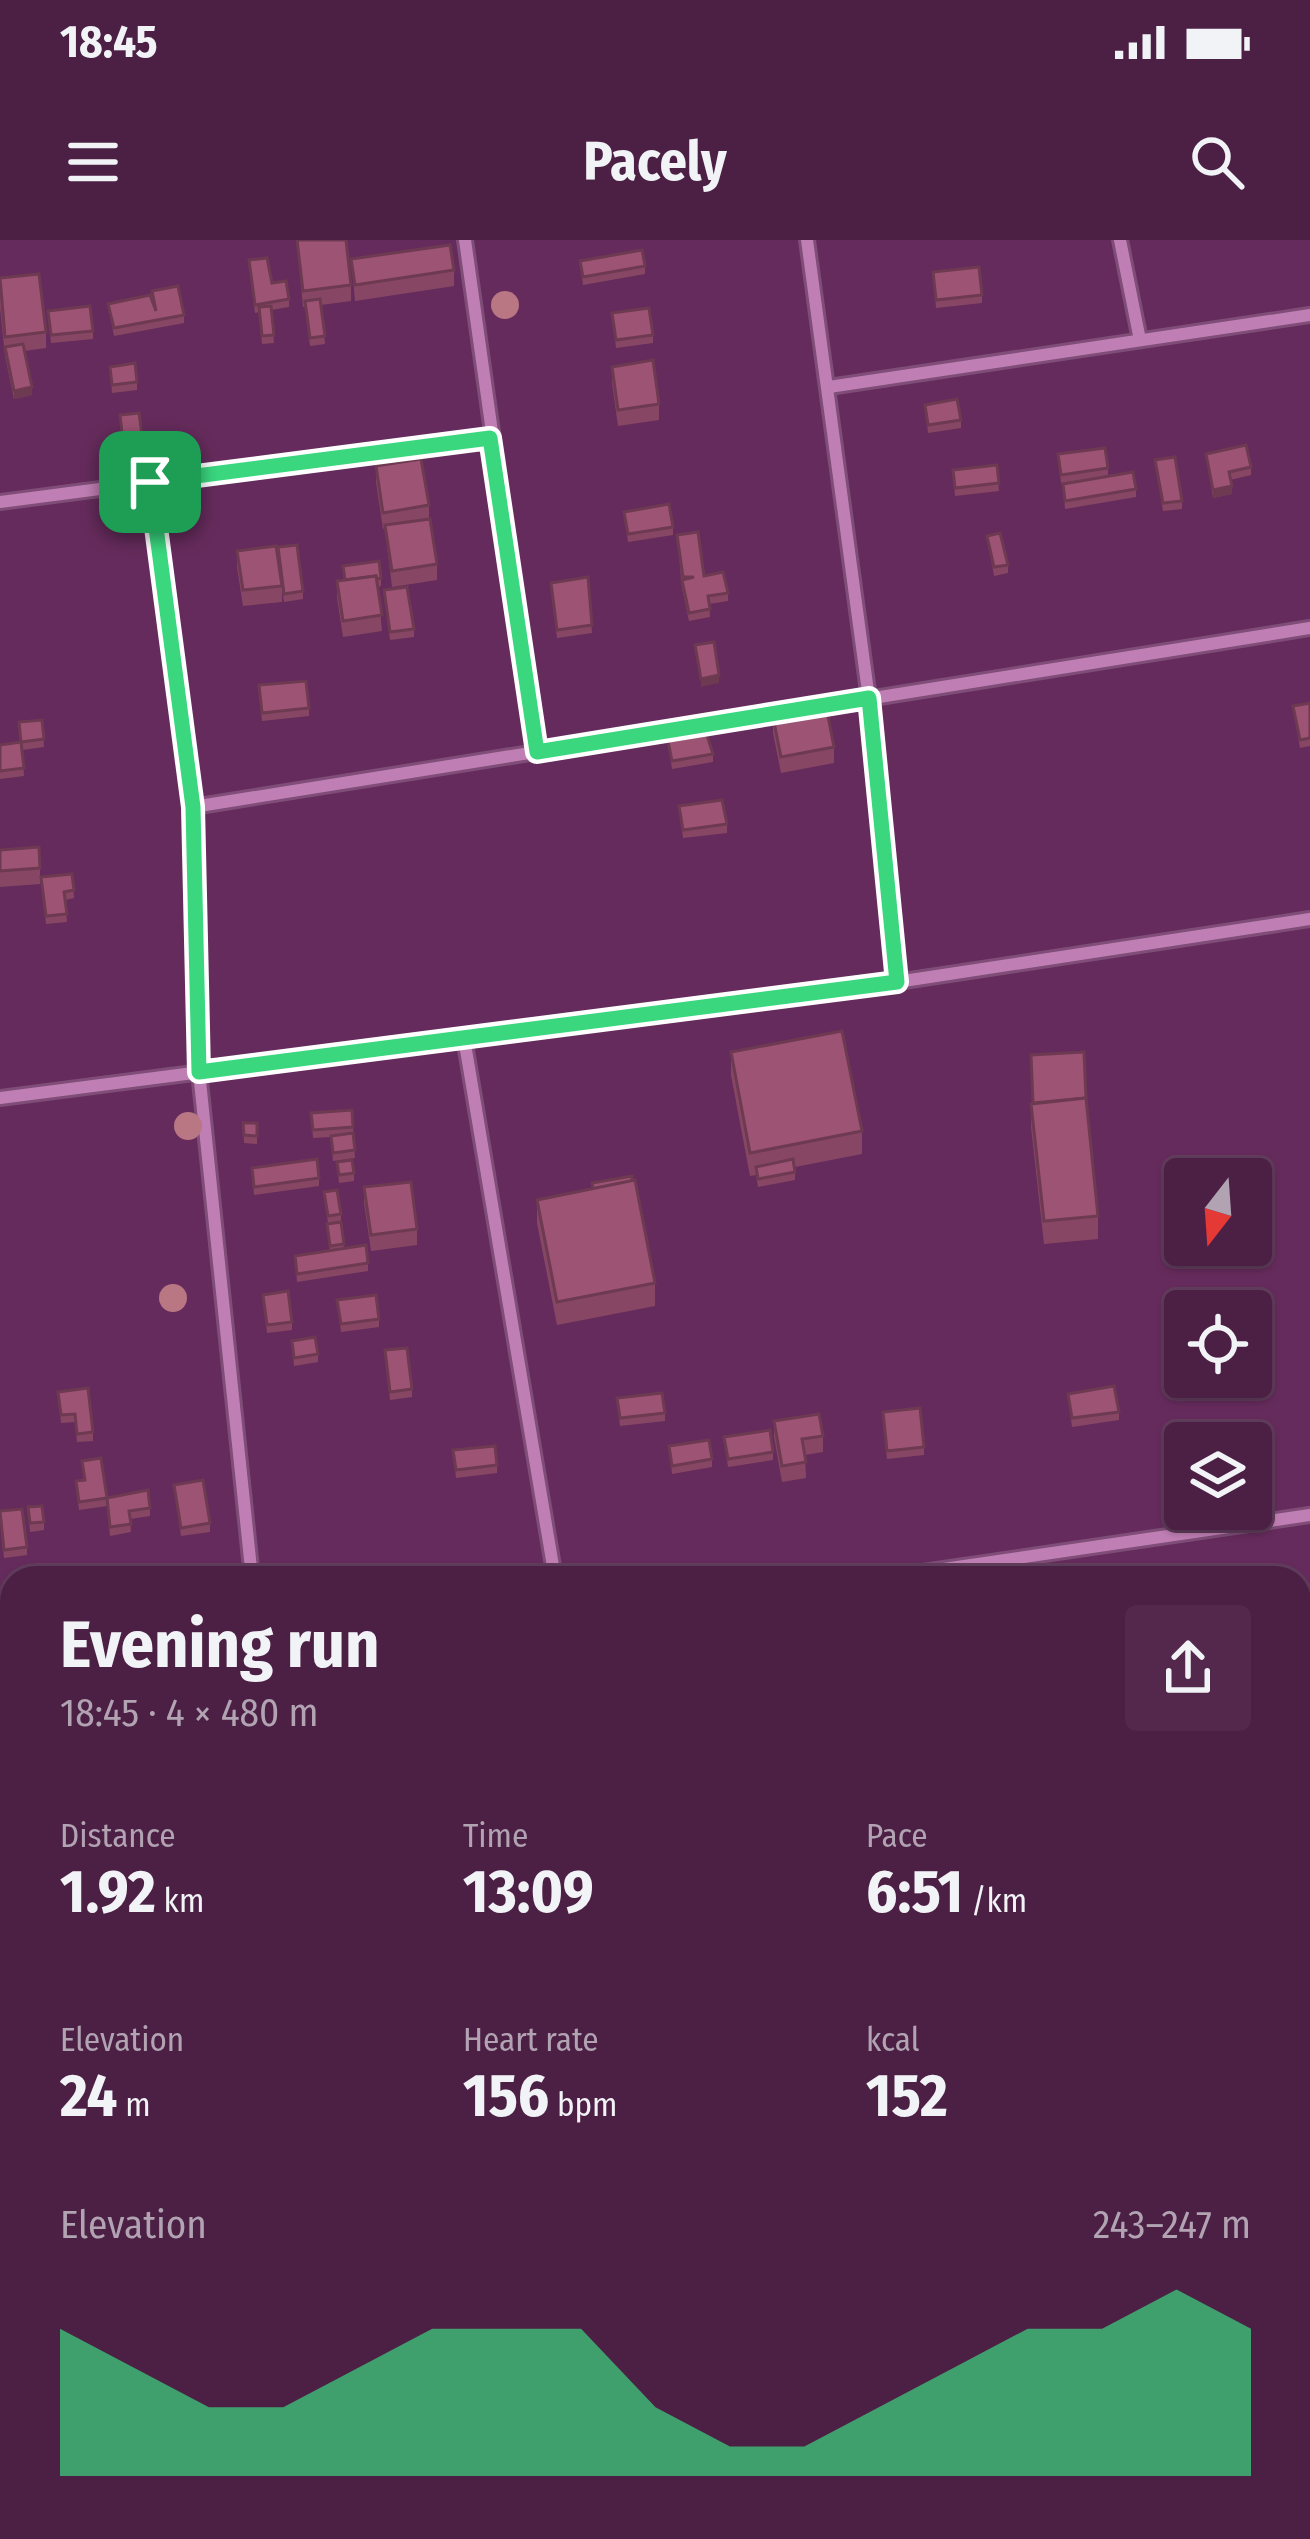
<!DOCTYPE html>
<meta charset="utf-8">
<style>
body{margin:0;font-family:"Fira Sans Condensed",sans-serif;background:#53284c;color:#f1f3f6;height:100vh;display:flex;flex-direction:column;font-size:45px;white-space:nowrap}
*{box-sizing:border-box;margin:0}
p{font-size:39px;color:#b2a3b3}
.icon{flex:none;width:66px;height:66px;fill:none;stroke:currentColor;stroke-width:2;stroke-linecap:round;stroke-linejoin:round}
.map{position:relative;flex:1;overflow:hidden}
.side{position:absolute;left:0px;top:1326px;width:1311px;height:975px;display:flex;flex-direction:column;background:#4c2045;border-radius:36px 36px 0 0;box-shadow:0 3px 9px #0004,0 0 0 3px #633e5e}
.side>*{flex:none}
.needle{width:78px;rotate:197deg}
.tools{position:absolute;left:1164px;top:918px;display:grid;gap:24px}
.tools a{display:grid;place-items:center;width:108px;height:108px;border-radius:12px;background:#4c2045;box-shadow:0 3px 9px #0004,0 0 0 3px #633e5e;font-size:60px}
.pin{position:absolute;display:grid;place-items:center;width:102px;height:102px;color:#fff;margin:-51px;border-radius:24px;box-shadow:0 6px 18px #0006}
.round{display:grid;place-items:center;flex:none;width:126px;height:126px;border-radius:12px;background:#53284c}
.overview{display:flex;align-items:center;justify-content:space-between;height:204px;padding:0 60px}
h1{font-size:66px;font-weight:700;line-height:90px}
.metrics{display:grid;grid-template-columns:repeat(3,1fr);gap:18px;height:204px;padding:12px 60px}
.metrics div{display:grid;align-content:center}
.metrics b{font-size:60px;font-weight:700}
.metrics small{font-size:33px;font-weight:400}
.metrics p{font-size:33px}
.chart{height:336px;padding:24px 60px}
.chart p{display:flex;justify-content:space-between}
.chart svg{width:100%;height:216px;margin-top:12px;fill:#3ad77f;opacity:.7}
.status{display:flex;justify-content:space-between;align-items:center;height:84px;padding:0 60px;background:#4c2045;direction:ltr}
.status svg{height:33px;fill:currentColor}
header{display:flex;justify-content:space-between;align-items:center;height:156px;padding:0 60px;background:#4c2045;font-size:54px;font-weight:700}
.map>svg:first-child{display:block}
</style>
<div class="status"><b>18:45</b><svg viewBox="0 0 49 12"><path d="M0 12V9h3v3zM5 12V6h3v6zM10 12V3h3v9zM15 12V0h3v12zM26 1h20v11H26zM47 4h2v5h-2z"/></svg></div>
<header><svg class="icon" aria-label="menu" viewBox="0 0 24 24"><path d="M4 6h16M4 12h16M4 18h16"/></svg>Pacely<svg class="icon" aria-label="search" viewBox="0 0 24 24"><circle cx="10" cy="10" r="6"/><path d="M15 15l6 6"/></svg></header>
<div class="map">
<svg width="1310" height="2299" viewBox="0 0 1310 2299">
<rect width="100%" height="100%" fill="#652b5c"/>
<g fill="none" stroke-linecap="round" stroke-linejoin="round">
<defs>
<g id="minor">
<polyline points="465,0 537,512"/>
<polyline points="807,0 869,459 897,742"/>
<polyline points="1120,0 1140,100"/>
<polyline points="829,147 1310,75"/>
<polyline points="150,242 193,567 199,832 252,1338"/>
<polyline points="0,262 491,198"/>
<polyline points="193,567 1310,388"/>
<polyline points="464,798 555,1338"/>
<polyline points="0,858 897,742 1310,679"/>
<polyline points="882,1338 1310,1275"/>
<polyline points="0,1468 12,1467"/>
<polyline points="0,1589 12,1671"/>
<polyline points="0,1752 12,1750"/>
<polyline points="1299,1908 1310,1906"/>
<polyline points="0,2069 12,2068"/>
<polyline points="1299,2171 1310,2169"/>
<polyline points="103,2289 105,2299"/>
<polyline points="1099,2289 1100,2299"/>
<polyline points="367,2299 445,2289"/>
</g>
</defs>
<use href="#minor" stroke="#7f4d77" stroke-width="18"/>
<use href="#minor" stroke="#c07fb4" stroke-width="12"/>
</g>
<g fill="#b97683">
<circle cx="505" cy="65" r="14"/>
<circle cx="188" cy="886" r="14"/>
<circle cx="173" cy="1058" r="14"/>
</g>
<g fill="#874764">
<polygon points="297,0 351,45 351,61 321,65 325,104 310,106 305,67 303,67"/>
<polygon points="351,19 454,30 454,46 355,61"/>
<polygon points="249,20 289,59 289,67 271,70 274,103 262,104 259,72 255,73"/>
<polygon points="580,21 645,26 645,34 583,45"/>
<polygon points="933,32 982,55 982,63 936,68"/>
<polygon points="0,38 46,92 46,108 24,111 32,155 14,159 5,116 0,67"/>
<polygon points="152,51 184,75 184,83 114,96 108,64 152,61"/>
<polygon points="48,71 93,91 93,99 51,103"/>
<polygon points="612,73 653,95 653,103 616,108"/>
<polygon points="110,127 137,142 137,150 112,153"/>
<polygon points="612,127 659,164 659,180 618,186 612,143"/>
<polygon points="925,165 961,180 961,188 928,193"/>
<polygon points="120,175 144,209 144,217 124,220"/>
<polygon points="1058,214 1108,228 1108,236 1136,249 1136,257 1065,269 1063,244 1106,237 1061,243"/>
<polygon points="1206,214 1251,227 1251,235 1230,240 1232,254 1213,258"/>
<polygon points="1155,220 1182,261 1182,269 1163,271"/>
<polygon points="997,225 999,251 955,256 953,230"/>
<polygon points="376,226 429,265 429,279 437,324 437,340 392,347 385,288 383,289 376,242"/>
<polygon points="624,272 673,287 673,295 628,302"/>
<polygon points="677,295 704,336 728,353 728,361 709,364 710,377 689,381 682,348"/>
<polygon points="987,296 1008,325 1008,333 994,336"/>
<polygon points="237,311 303,351 303,359 284,362 282,349 282,362 243,366 237,327"/>
<polygon points="343,326 381,338 381,346 378,347 382,391 343,397 337,357 337,341 344,340"/>
<polygon points="588,337 592,393 557,398 551,343"/>
<polygon points="384,350 414,389 414,397 390,400"/>
<polygon points="259,453 309,468 309,476 262,481"/>
<polygon points="1310,463 1310,506 1300,508 1293,466"/>
<polygon points="773,477 834,507 834,523 781,533 773,493"/>
<polygon points="42,480 44,507 22,510 24,536 0,539 0,505 20,502 19,482"/>
<polygon points="668,501 713,514 713,522 672,529"/>
<polygon points="679,566 727,584 727,593 683,598"/>
<polygon points="0,610 40,628 40,644 0,647"/>
<polygon points="72,634 74,658 65,660 67,682 46,684 41,637"/>
<polygon points="731,812 862,891 862,914 795,927 795,940 758,947 756,935 750,936 731,835"/>
<polygon points="1086,858 1098,976 1098,999 1044,1004 1031,887 1031,864"/>
<polygon points="352,870 355,918 333,921 331,897 313,898 311,873"/>
<polygon points="243,883 257,883 257,904 244,903"/>
<polygon points="337,922 354,933 354,941 339,943"/>
<polygon points="252,928 319,938 319,946 254,955"/>
<polygon points="364,947 417,989 417,1005 371,1011 364,963"/>
<polygon points="324,952 341,974 341,982 328,984"/>
<polygon points="537,960 655,1043 655,1066 557,1085 537,983"/>
<polygon points="341,982 344,1008 368,1023 368,1031 297,1042 295,1016 330,1011 327,984"/>
<polygon points="263,1055 292,1082 292,1090 267,1093"/>
<polygon points="337,1060 379,1079 379,1087 341,1092"/>
<polygon points="292,1101 318,1114 318,1122 294,1126"/>
<polygon points="385,1110 412,1149 412,1157 390,1160"/>
<polygon points="58,1152 93,1192 93,1201 77,1202 75,1182 61,1183"/>
<polygon points="1068,1154 1119,1172 1119,1180 1072,1187"/>
<polygon points="617,1158 665,1173 665,1181 620,1186"/>
<polygon points="883,1180 924,1207 924,1215 887,1219"/>
<polygon points="774,1181 823,1196 823,1212 805,1215 806,1238 782,1242 774,1197"/>
<polygon points="724,1197 773,1212 773,1220 728,1227"/>
<polygon points="669,1206 712,1219 712,1227 672,1234"/>
<polygon points="453,1210 497,1225 497,1233 456,1238"/>
<polygon points="82,1221 107,1258 150,1268 150,1276 130,1279 131,1292 110,1296 107,1266 79,1270 76,1241 84,1241"/>
<polygon points="174,1245 210,1283 210,1292 181,1296"/>
<polygon points="28,1267 44,1282 44,1290 30,1292"/>
<polygon points="0,1271 27,1307 27,1315 4,1318"/>
<polygon points="1187,2289 1280,2289 1280,2292 1242,2299 1189,2299"/>
</g>
<g fill="#6e3a51">
<polygon points="32,147 32,155 14,159 14,151"/>
<polygon points="1232,246 1232,254 1213,258 1213,250"/>
<polygon points="719,435 719,443 701,447 701,439"/>
<polygon points="1304,2036 1304,2052 1299,2053 1299,2037"/>
</g>
<g fill="#9d5374" stroke="#6e3a51" stroke-width="3">
<polygon points="297,0 346,0 351,45 303,51"/>
<polygon points="450,5 454,30 355,45 351,19"/>
<polygon points="642,10 645,26 583,37 580,21"/>
<polygon points="267,18 272,43 286,41 289,59 255,65 249,20"/>
<polygon points="979,27 982,55 936,60 933,32"/>
<polygon points="39,34 46,92 5,97 0,38"/>
<polygon points="178,46 184,75 114,88 108,64 150,55 156,71 152,51"/>
<polygon points="320,59 325,96 310,98 305,61"/>
<polygon points="90,66 93,91 51,95 48,71"/>
<polygon points="271,66 274,95 262,96 259,67"/>
<polygon points="649,68 653,95 616,100 612,73"/>
<polygon points="23,104 32,147 14,151 5,107"/>
<polygon points="653,120 659,164 618,170 612,127"/>
<polygon points="135,123 137,142 112,145 110,127"/>
<polygon points="957,159 961,180 928,185 925,165"/>
<polygon points="139,173 144,209 124,211 120,175"/>
<polygon points="1246,205 1251,227 1229,232 1232,246 1213,250 1206,214"/>
<polygon points="1105,208 1108,228 1061,235 1058,214"/>
<polygon points="1175,217 1182,261 1163,263 1155,220"/>
<polygon points="421,219 429,265 383,273 376,226"/>
<polygon points="997,225 999,243 955,248 953,230"/>
<polygon points="1133,232 1136,249 1065,261 1063,244"/>
<polygon points="669,264 673,287 628,294 624,272"/>
<polygon points="430,279 437,324 392,331 385,285"/>
<polygon points="698,292 704,336 723,332 728,353 708,356 710,369 689,373 682,340 694,337 683,337 677,295"/>
<polygon points="1000,293 1008,325 994,327 987,296"/>
<polygon points="297,305 303,351 284,354 278,307"/>
<polygon points="276,306 282,346 243,350 237,311"/>
<polygon points="379,321 381,338 377,339 376,336 345,340 343,326"/>
<polygon points="376,336 382,375 343,381 337,341"/>
<polygon points="588,337 592,385 557,390 551,343"/>
<polygon points="407,347 414,389 390,392 384,350"/>
<polygon points="714,402 719,435 701,439 695,405"/>
<polygon points="306,441 309,468 262,473 259,445"/>
<polygon points="1310,463 1310,498 1300,500 1293,466"/>
<polygon points="826,466 834,507 781,517 773,477"/>
<polygon points="42,480 44,499 21,502 19,482"/>
<polygon points="707,495 713,514 672,521 668,501"/>
<polygon points="21,502 24,528 0,531 0,505"/>
<polygon points="722,560 727,584 683,590 679,566"/>
<polygon points="39,607 40,628 0,631 0,610"/>
<polygon points="72,634 74,650 64,652 67,674 46,676 41,637"/>
<polygon points="842,791 862,891 750,913 731,812"/>
<polygon points="1084,812 1086,858 1033,863 1031,815"/>
<polygon points="1086,858 1098,976 1044,981 1031,864"/>
<polygon points="352,870 353,887 313,890 311,873"/>
<polygon points="243,883 257,883 257,896 244,895"/>
<polygon points="353,893 355,910 333,913 331,896"/>
<polygon points="317,919 319,938 254,947 252,928"/>
<polygon points="793,919 795,932 758,939 756,927"/>
<polygon points="352,920 354,933 339,935 337,922"/>
<polygon points="632,936 632,941 593,949 592,943"/>
<polygon points="635,940 655,1043 557,1062 537,960"/>
<polygon points="411,942 417,989 371,995 364,947"/>
<polygon points="337,950 341,974 328,976 324,952"/>
<polygon points="341,982 344,1004 330,1006 327,984"/>
<polygon points="366,1005 368,1023 297,1034 295,1016"/>
<polygon points="288,1051 292,1082 267,1085 263,1055"/>
<polygon points="376,1055 379,1079 341,1084 337,1060"/>
<polygon points="315,1097 318,1114 294,1118 292,1101"/>
<polygon points="407,1108 412,1149 390,1152 385,1110"/>
<polygon points="1114,1146 1119,1172 1072,1178 1068,1154"/>
<polygon points="88,1148 93,1192 77,1194 75,1174 61,1175 58,1152"/>
<polygon points="662,1153 665,1173 620,1178 617,1158"/>
<polygon points="920,1168 924,1207 887,1211 883,1172"/>
<polygon points="819,1174 823,1196 802,1199 806,1222 782,1226 774,1181"/>
<polygon points="770,1190 773,1212 728,1219 724,1197"/>
<polygon points="709,1200 712,1219 672,1226 669,1206"/>
<polygon points="495,1206 497,1225 456,1230 453,1210"/>
<polygon points="101,1218 107,1258 148,1250 150,1268 129,1271 131,1284 110,1287 107,1258 79,1262 76,1241 85,1240 82,1221"/>
<polygon points="203,1240 210,1283 181,1288 174,1245"/>
<polygon points="42,1266 44,1282 30,1283 28,1267"/>
<polygon points="22,1269 27,1307 4,1310 0,1271"/>
<polygon points="1299,2013 1304,2036 1299,2037"/>
<polygon points="0,2092 6,2127 0,2128"/>
<polygon points="1188,2289 1233,2289 1234,2293 1190,2299"/>
</g>
<g fill="none" stroke-linecap="round" stroke-linejoin="round">
<defs>
<polygon id="route" points="490,198 537,512 869,458 897,742 199,832 193,567 150,242"/>
</defs>
<use href="#route" stroke="#fff" stroke-width="24"/>
<use href="#route" stroke="#3ad77f" stroke-width="15"/>
</g>
</svg>
<div class="tools">
<a><svg class="needle" viewBox="-14 -14 28 28"><path d="M0-13l5 13h-10z" fill="#e53935"/><path d="M0 13l5-13h-10z" fill="#b2a3b3"/></svg></a>
<a><svg class="icon" aria-label="locate" viewBox="0 0 24 24"><circle cx="12" cy="12" r="6"/><path d="M12 2v4M12 18v4M2 12h4M18 12h4"/></svg></a>
<a><svg class="icon" aria-label="layers" viewBox="0 0 24 24"><path d="M12 4l9 5-9 5-9-5zM3 14l9 5 9-5"/></svg></a>
</div>
<div class="pin" style="left:150px;top:242px;background:#1e9e55"><svg class="icon" aria-label="arrive" viewBox="0 0 24 24"><path d="M6 21V4h12l-3 4 3 4H6"/></svg></div>
<section class="side">
<div class="overview"><div><h1>Evening run</h1><p>18:45 · 4 × 480 m</p></div><a class="round"><svg class="icon" aria-label="share" viewBox="0 0 24 24"><path d="M12 15V3M7 8l5-5 5 5M5 13v7h14v-7"/></svg></a></div>
<div class="metrics">
<div><p>Distance</p><b>1.92<small> km</small></b></div>
<div><p>Time</p><b>13:09</b></div>
<div><p>Pace</p><b>6:51<small> /km</small></b></div>
</div>
<div class="metrics">
<div><p>Elevation</p><b>24<small> m</small></b></div>
<div><p>Heart rate</p><b>156<small> bpm</small></b></div>
<div><p>kcal</p><b>152</b></div>
</div>
<div class="chart"><p><span>Elevation</span>243–247 m</p>
<svg viewBox="0 0 160 44" preserveAspectRatio="none"><path d="M0 44V14L10 22L20 30L30 30L40 22L50 14L60 14L70 14L80 30L90 38L100 38L110 30L120 22L130 14L140 14L150 6L160 14V44z"/></svg>
</div>
</section>
</div>
